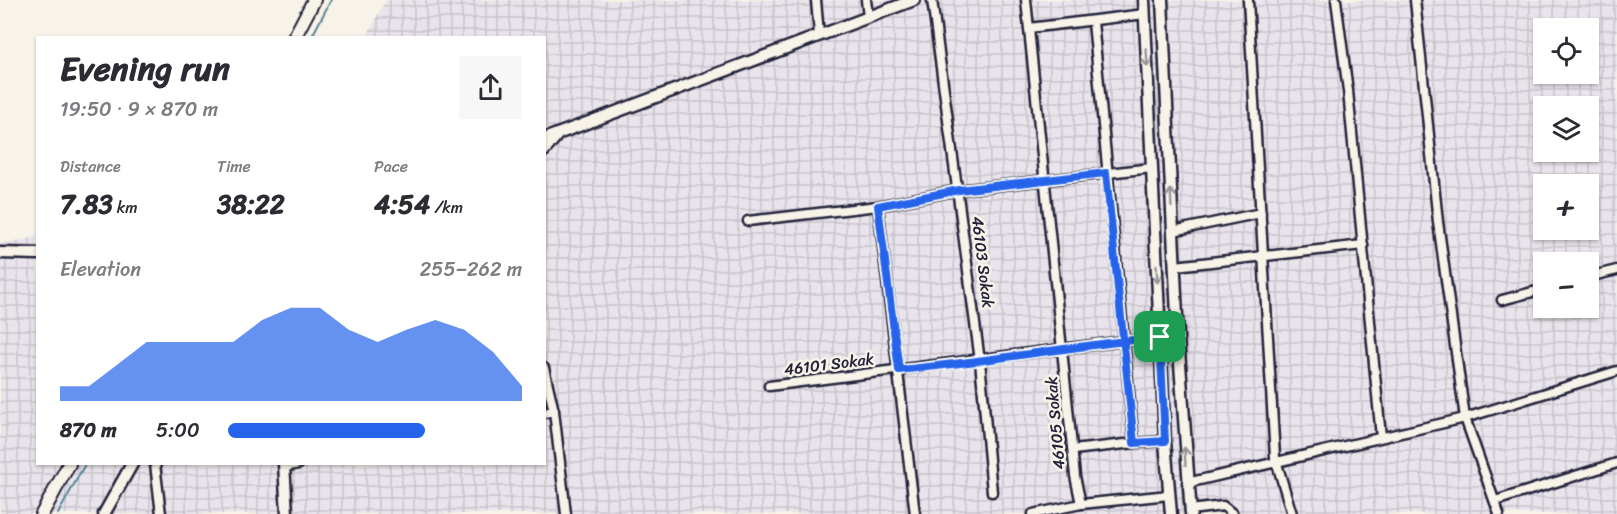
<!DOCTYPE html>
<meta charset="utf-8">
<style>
body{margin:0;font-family:Sriracha,sans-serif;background:#f7f7f7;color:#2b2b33;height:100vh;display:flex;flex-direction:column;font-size:22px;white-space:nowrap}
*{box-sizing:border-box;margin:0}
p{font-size:20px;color:#7c7c81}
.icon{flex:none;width:33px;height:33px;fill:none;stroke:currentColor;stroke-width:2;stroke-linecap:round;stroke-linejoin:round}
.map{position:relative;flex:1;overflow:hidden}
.sheet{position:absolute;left:36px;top:36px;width:510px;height:429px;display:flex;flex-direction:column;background:#fff;border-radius:0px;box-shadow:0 2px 4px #0004}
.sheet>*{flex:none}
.fabs{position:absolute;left:1533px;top:18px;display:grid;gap:12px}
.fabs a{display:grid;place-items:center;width:66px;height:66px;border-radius:0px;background:#fff;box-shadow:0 2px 4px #0004;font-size:30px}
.pin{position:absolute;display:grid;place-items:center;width:51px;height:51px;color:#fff;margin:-26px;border-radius:12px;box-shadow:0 3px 9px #0006}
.round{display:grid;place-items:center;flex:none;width:63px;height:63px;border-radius:0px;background:#f7f7f7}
.overview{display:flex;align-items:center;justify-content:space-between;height:102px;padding:0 24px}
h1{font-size:33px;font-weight:700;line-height:45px}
.metrics{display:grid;grid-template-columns:repeat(3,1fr);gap:9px;height:102px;padding:6px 24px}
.metrics div{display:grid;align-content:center}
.metrics b{font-size:26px;font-weight:700}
.metrics small{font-size:16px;font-weight:400}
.metrics p{font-size:16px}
.chart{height:168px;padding:12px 24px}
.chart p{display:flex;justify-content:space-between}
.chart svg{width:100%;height:108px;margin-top:6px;fill:#2563eb;opacity:.7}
ul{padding:0 24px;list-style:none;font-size:20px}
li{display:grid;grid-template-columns:96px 72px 1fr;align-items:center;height:45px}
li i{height:15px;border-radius:8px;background:#2563eb}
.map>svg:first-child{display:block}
</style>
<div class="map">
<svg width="1617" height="514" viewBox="0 0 1617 514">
<defs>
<pattern id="industrial-grid" width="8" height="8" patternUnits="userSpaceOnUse" patternTransform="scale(1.5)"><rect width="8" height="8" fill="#e9e4eb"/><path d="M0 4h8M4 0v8" fill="none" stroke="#c8c3ca"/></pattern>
</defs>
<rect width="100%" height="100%" fill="#f7f3e8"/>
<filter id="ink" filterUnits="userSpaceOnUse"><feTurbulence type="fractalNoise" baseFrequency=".0167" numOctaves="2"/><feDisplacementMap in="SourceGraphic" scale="12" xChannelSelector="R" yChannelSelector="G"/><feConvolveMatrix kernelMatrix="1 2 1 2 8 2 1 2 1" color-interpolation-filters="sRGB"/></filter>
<g filter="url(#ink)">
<path fill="url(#industrial-grid)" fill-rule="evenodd" d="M386 0H1617V514H0V244L37 237 38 464H544V38L366 37ZM1544 28H1588V74H1544ZM1544 106H1588V152H1544ZM1544 184H1588V230H1544ZM1544 262H1588V308H1544Z"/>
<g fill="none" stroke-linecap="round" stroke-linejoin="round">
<g stroke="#568697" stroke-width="2">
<polyline points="311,38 331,0"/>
<polyline points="58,514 85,464"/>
</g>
<defs>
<g id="minor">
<polyline points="816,0 819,35"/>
<polyline points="866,0 868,17"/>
<polyline points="932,0 980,361 992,492"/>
<polyline points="1026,0 1075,476 1081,504 1169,495"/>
<polyline points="1248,0 1275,457 1292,514"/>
<polyline points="1336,0 1348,91 1381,437"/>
<polyline points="1415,0 1438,222 1465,418 1499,514"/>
<polyline points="1093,22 1134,443 1165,441"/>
<polyline points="1029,28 1145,14"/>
<polyline points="878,206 915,514"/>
<polyline points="748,221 878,206 959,190 1152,168"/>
<polyline points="1173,231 1261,213"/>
<polyline points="1175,266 1363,245"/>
<polyline points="1588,277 1617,270"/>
<polyline points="1502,300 1544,289"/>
<polyline points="544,368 554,411"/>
<polyline points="769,386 1124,341 1178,337"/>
<polyline points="544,413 554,411 566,514"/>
<polyline points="1073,450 1134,443"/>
<polyline points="155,464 161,514"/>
<polyline points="284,467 299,464"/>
<polyline points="1187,483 1465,418 1617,371"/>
<polyline points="1495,501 1617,463"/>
<polyline points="1190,510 1223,506 1233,514"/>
<polyline points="1033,514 1081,504"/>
</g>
<g id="tertiary">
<polyline points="1144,0 1165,441 1171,514"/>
<polyline points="1162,0 1178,337 1191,514"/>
<polyline points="544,139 914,0"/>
<polyline points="544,151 558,134"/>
<polyline points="0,253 38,254"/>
<polyline points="284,464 287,514"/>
<polyline points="104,514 132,464"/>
</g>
<g id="secondary">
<polyline points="294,38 314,0"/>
<polyline points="42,514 69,464"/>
</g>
</defs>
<use href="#minor" stroke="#22223b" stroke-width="13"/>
<use href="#tertiary" stroke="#22223b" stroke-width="15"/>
<use href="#secondary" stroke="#22223b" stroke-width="16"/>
<use href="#minor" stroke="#f7f3e8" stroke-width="8"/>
<use href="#tertiary" stroke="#f7f3e8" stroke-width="10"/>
<use href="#secondary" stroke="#f7f3e8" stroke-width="12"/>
</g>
<defs><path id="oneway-shaft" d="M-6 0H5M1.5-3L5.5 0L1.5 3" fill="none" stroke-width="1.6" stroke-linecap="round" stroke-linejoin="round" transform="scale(1.5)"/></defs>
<g stroke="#97959a">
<use href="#oneway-shaft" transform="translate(1147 58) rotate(87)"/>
<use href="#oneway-shaft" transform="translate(1171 198) rotate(-93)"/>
<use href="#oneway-shaft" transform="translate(1157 274) rotate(87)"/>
<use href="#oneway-shaft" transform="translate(1185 456) rotate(-93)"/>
</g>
</g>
<g fill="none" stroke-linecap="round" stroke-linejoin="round" filter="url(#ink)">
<defs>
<path id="route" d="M1160 337C1073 346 986 362 899 370L878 206 959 190 1106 173 1134 443 1165 441 1160 337"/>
</defs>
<use href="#route" stroke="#fff" stroke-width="12"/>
<use href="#route" stroke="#2563eb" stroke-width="8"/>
</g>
<g text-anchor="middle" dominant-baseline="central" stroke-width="5" stroke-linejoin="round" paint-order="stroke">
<g font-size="16" fill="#22223b" stroke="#f7f3e8">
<text transform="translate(983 262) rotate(83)">46103 Sokak</text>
<text transform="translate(829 364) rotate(-7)">46101 Sokak</text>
<text transform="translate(1055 423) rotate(-95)">46105 Sokak</text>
</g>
</g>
</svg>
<div class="fabs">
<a><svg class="icon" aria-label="locate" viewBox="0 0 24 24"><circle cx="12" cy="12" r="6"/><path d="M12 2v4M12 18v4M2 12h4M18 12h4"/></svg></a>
<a><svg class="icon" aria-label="layers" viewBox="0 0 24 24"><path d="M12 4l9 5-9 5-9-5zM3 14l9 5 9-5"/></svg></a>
<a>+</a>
<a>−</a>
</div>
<div class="pin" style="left:1160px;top:337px;background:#1e9e55"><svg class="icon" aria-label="arrive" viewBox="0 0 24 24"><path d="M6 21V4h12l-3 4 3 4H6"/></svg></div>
<section class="sheet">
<div class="overview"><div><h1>Evening run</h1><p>19:50 · 9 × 870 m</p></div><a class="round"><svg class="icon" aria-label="share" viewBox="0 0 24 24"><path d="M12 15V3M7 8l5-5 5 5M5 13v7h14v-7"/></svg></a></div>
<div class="metrics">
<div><p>Distance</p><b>7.83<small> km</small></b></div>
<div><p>Time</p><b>38:22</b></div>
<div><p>Pace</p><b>4:54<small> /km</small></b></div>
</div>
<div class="chart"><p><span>Elevation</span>255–262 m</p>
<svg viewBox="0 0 160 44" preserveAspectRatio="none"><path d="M0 44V38L10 38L20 29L30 20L40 20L50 20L60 20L70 11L80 6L90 6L100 15L110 20L120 15L130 11L140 15L150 24L160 38V44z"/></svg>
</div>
<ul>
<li><b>870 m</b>5:00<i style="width:67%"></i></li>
</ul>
</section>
</div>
